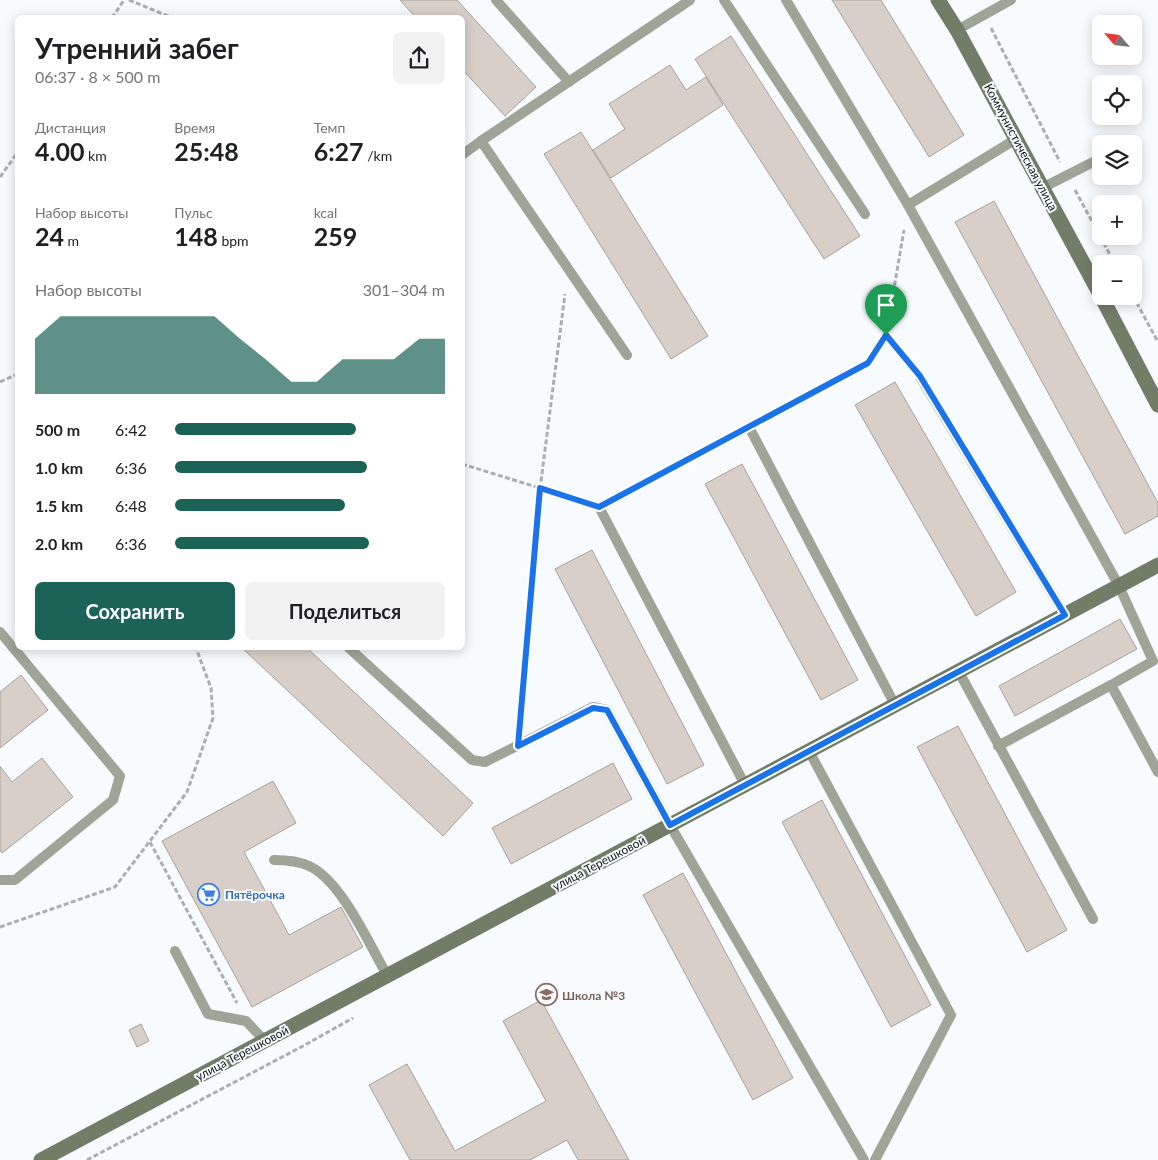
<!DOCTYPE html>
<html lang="ru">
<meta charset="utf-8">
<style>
body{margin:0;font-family:Lato,sans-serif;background:#f2f2f2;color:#202124;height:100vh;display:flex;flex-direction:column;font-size:19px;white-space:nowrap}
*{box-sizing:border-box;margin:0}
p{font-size:16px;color:#757577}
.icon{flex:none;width:28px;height:28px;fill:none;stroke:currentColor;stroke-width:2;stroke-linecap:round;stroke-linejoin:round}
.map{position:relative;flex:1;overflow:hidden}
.drawer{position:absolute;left:15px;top:15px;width:450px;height:635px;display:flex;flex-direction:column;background:#fff;border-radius:8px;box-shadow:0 2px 12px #0003}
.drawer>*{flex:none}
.needle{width:32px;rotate:298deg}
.controls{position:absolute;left:1092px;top:15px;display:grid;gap:10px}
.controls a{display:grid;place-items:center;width:50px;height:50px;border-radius:8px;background:#fff;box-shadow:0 2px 12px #0003;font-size:25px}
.pin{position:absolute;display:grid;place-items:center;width:42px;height:42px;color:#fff;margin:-51px -21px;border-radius:50% 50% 50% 0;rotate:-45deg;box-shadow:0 0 5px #0007}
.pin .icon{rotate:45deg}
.round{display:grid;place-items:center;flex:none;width:52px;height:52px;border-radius:8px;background:#f2f2f2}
.overview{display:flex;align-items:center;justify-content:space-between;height:85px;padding:0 20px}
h1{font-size:28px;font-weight:700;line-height:38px}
.figures{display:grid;grid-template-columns:repeat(3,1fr);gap:8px;height:85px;padding:5px 20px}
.figures div{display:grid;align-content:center}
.figures b{font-size:25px;font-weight:700}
.figures small{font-size:14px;font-weight:400}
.figures p{font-size:14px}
.chart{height:140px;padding:10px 20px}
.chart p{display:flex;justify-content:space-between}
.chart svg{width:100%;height:90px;margin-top:5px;fill:#1b6356;opacity:.7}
.primary-button{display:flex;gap:10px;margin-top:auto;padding:10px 20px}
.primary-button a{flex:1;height:58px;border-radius:8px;background:#1b6356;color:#fff;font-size:20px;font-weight:700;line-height:58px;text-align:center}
.primary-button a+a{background:#f2f2f2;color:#202124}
ul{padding:0 20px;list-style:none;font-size:16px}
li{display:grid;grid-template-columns:80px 60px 1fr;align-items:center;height:38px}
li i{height:12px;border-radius:6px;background:#1b6356}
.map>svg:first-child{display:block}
</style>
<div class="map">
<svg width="1158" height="1160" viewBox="0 0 1158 1160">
<rect width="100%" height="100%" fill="#f8fbfe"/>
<g fill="#d8cfc8" stroke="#a9a099">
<polygon points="400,0 457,0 536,87 505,116 462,69 462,18 416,18"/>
<polygon points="832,0 881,0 964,135 929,157"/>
<polygon points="731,36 860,236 824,259 695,59"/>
<polygon points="670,65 686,90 706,77 723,105 611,178 593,150 625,129 609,104"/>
<polygon points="581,132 708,336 671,359 544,154"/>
<polygon points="994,201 1158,503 1158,516 1125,534 955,222"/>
<polygon points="895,382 1016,592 976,616 855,405"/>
<polygon points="742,464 858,680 821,700 705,484"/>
<polygon points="592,550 704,765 667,784 555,569"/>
<polygon points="1120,619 1137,649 1015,716 999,686"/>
<polygon points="242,648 307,648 473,803 443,836"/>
<polygon points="21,675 48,710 0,748 0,692"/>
<polygon points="958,726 1067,930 1027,952 917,747"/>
<polygon points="42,758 73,797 2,853 0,850 0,766 12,782"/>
<polygon points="613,763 632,799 511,864 492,828"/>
<polygon points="273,781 296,823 244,852 289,935 341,907 363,947 252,1007 162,841"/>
<polygon points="822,800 931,1005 891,1027 782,822"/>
<polygon points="683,873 793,1078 753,1100 643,895"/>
<polygon points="541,1000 629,1160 578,1160 567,1140 530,1160 410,1160 369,1085 407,1064 455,1151 546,1101 503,1021"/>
<polygon points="141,1024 149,1041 137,1047 129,1030"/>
</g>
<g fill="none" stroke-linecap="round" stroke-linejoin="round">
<g stroke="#abaeb1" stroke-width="3" stroke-dasharray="5 2.5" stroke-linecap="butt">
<polyline points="129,0 173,18"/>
<polyline points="112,18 124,0"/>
<polyline points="991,28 1060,162"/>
<polyline points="0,177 18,152"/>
<polyline points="1075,190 1115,264"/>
<polyline points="1133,296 1158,342"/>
<polyline points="886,335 910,364"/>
<polyline points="0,382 18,374"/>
<polyline points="763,419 868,363 886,335 904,230"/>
<polyline points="462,464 585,502"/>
<polyline points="613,499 736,434"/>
<polyline points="519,728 540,489 565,294"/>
<polyline points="150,842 237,1003"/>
<polyline points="0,927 115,887 187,792 213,718 211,688 196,648"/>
<polyline points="87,1160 303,1046 353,1018"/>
</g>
<g stroke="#9ea597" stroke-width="10">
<polyline points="496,0 569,82"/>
<polyline points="724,0 865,214"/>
<polyline points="786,0 908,205"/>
<polyline points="957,30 1011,0"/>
<polyline points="1016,139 908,205 1119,586 1153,661 1111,685"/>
<polyline points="481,141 627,355"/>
<polyline points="462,155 481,141 690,0"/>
<polyline points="1042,188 1101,158"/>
<polyline points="920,377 1065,615"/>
<polyline points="749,427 895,705"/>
<polyline points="599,507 745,785"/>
<polyline points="0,632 120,776 113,800 15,880 0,880"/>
<polyline points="349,648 472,760 485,762 593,707 607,710 670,825 864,1160"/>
<polyline points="959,672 1093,919"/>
<polyline points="998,746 1111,685 1158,772"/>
<polyline points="809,751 951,1015 875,1160"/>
<path d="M274 860C286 860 298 861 309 866 341 880 369 944 387 975"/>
<polyline points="175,951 208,1014 246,1021 265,1041"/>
</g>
<g stroke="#727d68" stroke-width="15">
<polyline points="938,0 957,30 1101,296"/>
<polyline points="1101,296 1158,405"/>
<polyline points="41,1160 1158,565"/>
</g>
</g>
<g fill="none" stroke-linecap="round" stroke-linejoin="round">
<defs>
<polygon id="route" points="886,335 920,376 1065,615 670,825 607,710 593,708 518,746 540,488 599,507 868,363"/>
</defs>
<use href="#route" stroke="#fff" stroke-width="10"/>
<use href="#route" stroke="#1a73e8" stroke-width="6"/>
</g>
<defs>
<symbol id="supermarket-ring" viewBox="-11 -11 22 22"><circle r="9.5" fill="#f8fbfe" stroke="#3f7fe0" stroke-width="1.5"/><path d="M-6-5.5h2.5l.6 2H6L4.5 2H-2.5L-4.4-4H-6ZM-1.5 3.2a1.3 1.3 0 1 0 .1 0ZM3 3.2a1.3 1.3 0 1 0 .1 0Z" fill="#3f7fe0"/></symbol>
<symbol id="school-ring" viewBox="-11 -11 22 22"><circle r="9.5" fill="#f8fbfe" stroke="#8d6e63" stroke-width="1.5"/><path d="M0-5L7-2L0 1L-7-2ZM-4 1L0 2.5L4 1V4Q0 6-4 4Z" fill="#8d6e63"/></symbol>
</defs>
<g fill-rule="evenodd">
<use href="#supermarket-ring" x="196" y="882" width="25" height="25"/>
<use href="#school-ring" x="534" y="982" width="25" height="25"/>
</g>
<g text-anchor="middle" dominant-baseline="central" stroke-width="4" stroke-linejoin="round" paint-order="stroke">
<g font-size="12" fill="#111417" stroke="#f8fbfe">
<text transform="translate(1021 147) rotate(62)">Коммунистическая улица</text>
<text transform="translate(599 863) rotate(-28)">улица Терешковой</text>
<text transform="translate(242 1053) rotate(-28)">улица Терешковой</text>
</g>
<g font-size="12" font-weight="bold" fill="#366cbe" stroke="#f8fbfe" text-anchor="start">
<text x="225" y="894">Пятёрочка</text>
</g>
<g font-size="12" font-weight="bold" fill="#785e54" stroke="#f8fbfe" text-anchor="start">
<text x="562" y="995">Школа №3</text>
</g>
</g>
</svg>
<div class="controls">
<a><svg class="needle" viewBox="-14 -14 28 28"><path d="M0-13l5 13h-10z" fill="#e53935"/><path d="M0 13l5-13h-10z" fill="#757577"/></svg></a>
<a><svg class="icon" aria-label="locate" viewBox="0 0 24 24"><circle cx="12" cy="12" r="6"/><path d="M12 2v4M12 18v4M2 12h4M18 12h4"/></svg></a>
<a><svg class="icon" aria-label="layers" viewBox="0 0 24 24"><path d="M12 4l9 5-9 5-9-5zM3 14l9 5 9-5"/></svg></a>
<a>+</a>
<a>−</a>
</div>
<div class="pin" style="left:886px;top:335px;background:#1e9e55"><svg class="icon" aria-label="arrive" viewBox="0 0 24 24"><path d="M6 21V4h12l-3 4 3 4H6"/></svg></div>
<section class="drawer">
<div class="overview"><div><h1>Утренний забег</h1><p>06:37 · 8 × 500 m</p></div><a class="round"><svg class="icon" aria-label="share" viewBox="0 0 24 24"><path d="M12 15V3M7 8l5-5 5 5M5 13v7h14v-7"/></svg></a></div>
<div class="figures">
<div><p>Дистанция</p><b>4.00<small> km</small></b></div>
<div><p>Время</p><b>25:48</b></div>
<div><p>Темп</p><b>6:27<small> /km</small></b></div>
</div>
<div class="figures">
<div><p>Набор высоты</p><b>24<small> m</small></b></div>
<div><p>Пульс</p><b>148<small> bpm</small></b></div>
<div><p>kcal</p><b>259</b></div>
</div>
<div class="chart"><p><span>Набор высоты</span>301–304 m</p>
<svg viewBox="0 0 160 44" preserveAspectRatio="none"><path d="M0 44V17L10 6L20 6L30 6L40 6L50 6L60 6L70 6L80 17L90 27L100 38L110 38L120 27L130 27L140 27L150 17L160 17V44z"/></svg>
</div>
<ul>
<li><b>500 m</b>6:42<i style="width:67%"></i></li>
<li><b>1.0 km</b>6:36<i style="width:71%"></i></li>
<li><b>1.5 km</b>6:48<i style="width:63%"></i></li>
<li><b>2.0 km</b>6:36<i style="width:72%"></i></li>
</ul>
<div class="primary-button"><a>Сохранить</a><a>Поделиться</a></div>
</section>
</div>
